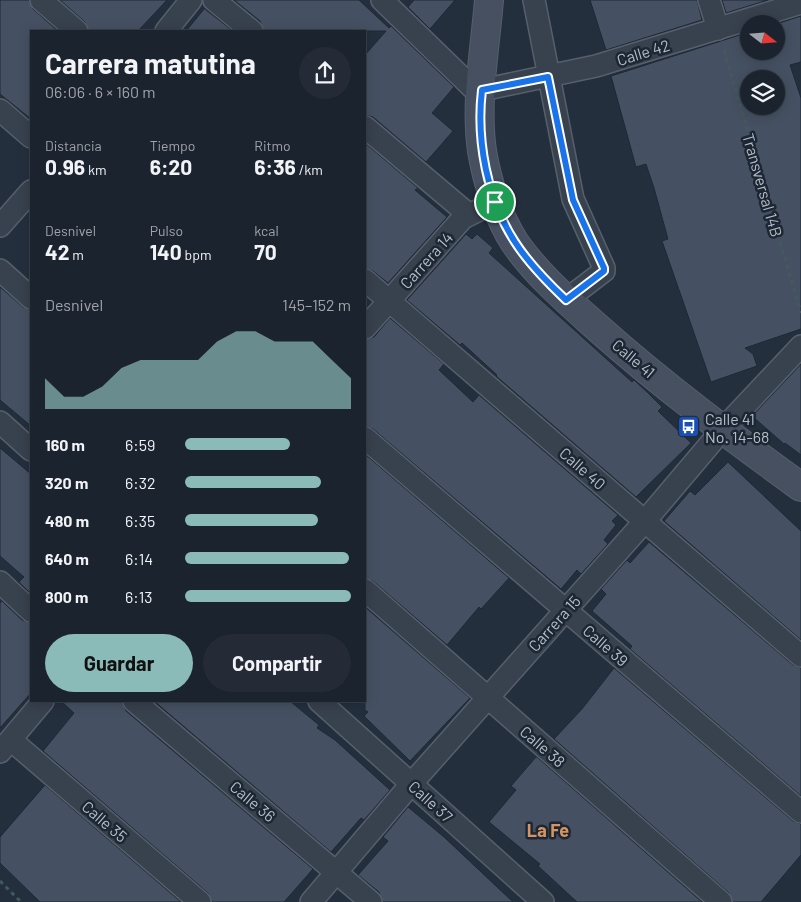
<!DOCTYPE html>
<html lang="es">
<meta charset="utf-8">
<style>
body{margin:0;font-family:Barlow,sans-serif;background:#242b36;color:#f1f3f6;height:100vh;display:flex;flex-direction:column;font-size:19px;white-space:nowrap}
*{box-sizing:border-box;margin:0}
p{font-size:16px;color:#a0a4aa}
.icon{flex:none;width:28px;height:28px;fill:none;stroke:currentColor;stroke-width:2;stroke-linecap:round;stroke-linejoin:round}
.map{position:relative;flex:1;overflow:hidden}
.panel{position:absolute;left:30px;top:30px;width:336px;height:672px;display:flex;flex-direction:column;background:#1b232e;border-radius:0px;box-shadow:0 2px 12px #0003,0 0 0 1px #39404a}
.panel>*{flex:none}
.needle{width:32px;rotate:107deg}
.buttons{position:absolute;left:740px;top:15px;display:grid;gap:10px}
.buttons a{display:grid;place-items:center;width:45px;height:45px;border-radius:50%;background:#1b232e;box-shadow:0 2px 12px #0003,0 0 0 1px #39404a;font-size:25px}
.pin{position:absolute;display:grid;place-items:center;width:42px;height:42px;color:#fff;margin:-21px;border:2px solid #fff;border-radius:50%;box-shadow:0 1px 5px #0007}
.round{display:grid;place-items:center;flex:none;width:52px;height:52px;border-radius:26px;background:#242b36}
.summary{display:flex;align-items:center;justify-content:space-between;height:85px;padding:0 15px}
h1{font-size:28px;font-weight:700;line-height:38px}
.metrics{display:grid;grid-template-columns:repeat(3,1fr);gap:8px;height:85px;padding:5px 15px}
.metrics div{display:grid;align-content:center}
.metrics b{font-size:21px;font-weight:700}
.metrics small{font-size:14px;font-weight:400}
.metrics p{font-size:14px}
.chart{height:140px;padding:10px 15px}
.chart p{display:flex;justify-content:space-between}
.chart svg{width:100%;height:90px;margin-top:5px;fill:#8bbbb9;opacity:.7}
.primary-button{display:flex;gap:10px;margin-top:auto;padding:10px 15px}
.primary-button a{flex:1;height:58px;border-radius:30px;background:#8bbbb9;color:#111;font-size:20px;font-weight:700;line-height:58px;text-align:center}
.primary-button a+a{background:#242b36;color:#f1f3f6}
ul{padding:0 15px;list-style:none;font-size:16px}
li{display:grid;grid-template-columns:80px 60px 1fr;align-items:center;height:38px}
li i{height:12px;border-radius:6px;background:#8bbbb9}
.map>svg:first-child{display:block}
</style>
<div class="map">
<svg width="801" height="902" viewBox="0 0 801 902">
<rect width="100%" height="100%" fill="#242f3e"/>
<g fill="#455162" stroke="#1f2835" fill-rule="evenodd">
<polygon points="0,0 29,0 33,9 58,31 31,31 31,119 0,94"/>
<polygon points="60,0 167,0 138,31 89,31 85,22"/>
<polygon points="234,0 359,0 389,28 391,26 454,87 432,113 453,131 426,162 373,117 365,115 365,55 386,31 264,31 260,21"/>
<polygon points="414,0 455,0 430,29 408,7"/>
<polygon points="590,0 697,0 702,20 606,50"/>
<polygon points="722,0 768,0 726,13"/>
<polygon points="205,8 206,10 233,31 186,31"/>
<path d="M801 16V62L790 65 801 98V329L745 348 753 354 757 366 711 382 662 241 668 239 654 188 646 164 636 167 611 76 749 32V51H776V24ZM749 79H776V106H749Z"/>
<polygon points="365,143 418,188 415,190 447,217 388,283 373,271 365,268"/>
<polygon points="466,234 472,239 477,234 493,248 489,253 632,382 634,380 647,392 662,407 658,411 691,443 636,497 496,376 497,375 462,343 460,345 407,300"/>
<polygon points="0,287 23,307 31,310 31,426 0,400"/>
<polygon points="390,318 444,364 439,370 473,402 479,395 618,515 612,521 616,525 604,540 608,544 581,574 577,570 561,589 373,429 365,426 365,340 374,337"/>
<polygon points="801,364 801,455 785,443 784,444 752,416"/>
<polygon points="0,448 31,474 31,594 19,582 24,577 0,556"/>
<polygon points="365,454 509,578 481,609 479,607 447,645 373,581 365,578"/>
<polygon points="728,462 801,531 801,640 664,521 690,491 695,495"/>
<polygon points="649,542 793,665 801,668 801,796 630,649 632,646 592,611 606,594 601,589 627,560 630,563"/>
<polygon points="2,601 22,620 31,623 31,693 0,728 0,603"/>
<polygon points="365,607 470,698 410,761 364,716 368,712 365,710"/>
<polygon points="614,668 793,821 801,824 801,855 761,902 733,902 729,893 554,739 582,709"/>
<polygon points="61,701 122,701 126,711 313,869 284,902 212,902 208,893 43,751 74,713"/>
<polygon points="154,701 290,701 319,725 317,728 335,740 390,790 364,820 361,818 331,852"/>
<polygon points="536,757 537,757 702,902 577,902 538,866 540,864 489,822 516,790 511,786"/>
<polygon points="45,785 181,902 40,902 0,863 0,837"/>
<polygon points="408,807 444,837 513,902 383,902 379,892 358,875 388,841 383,837"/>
</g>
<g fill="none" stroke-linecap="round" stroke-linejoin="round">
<defs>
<g id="street">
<polyline points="41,0 77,31"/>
<polyline points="214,0 252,31"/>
<polyline points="382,0 481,96"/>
<polyline points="534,0 573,199 604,268 604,271 566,300"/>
<polyline points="709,0 718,29"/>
<polyline points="166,31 191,0"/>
<polyline points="482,90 596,66 801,3"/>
<polyline points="0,110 31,137"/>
<polyline points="365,127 468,214"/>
<polyline points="0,226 31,191"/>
<polyline points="0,270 31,298"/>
<polyline points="365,280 801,656"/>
<polyline points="365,328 463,218 495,202"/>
<polyline points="0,422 31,450"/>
<polyline points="365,438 801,812"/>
<polyline points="0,582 31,611"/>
<polyline points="365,590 721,902"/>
<polyline points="134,701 371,902"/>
<polyline points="319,701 543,902"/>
<polyline points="11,740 200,902"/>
<polyline points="0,752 43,701"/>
<polyline points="311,902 412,783 645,521 722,430 801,346"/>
</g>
<path id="secondary" d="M489 0C485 49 475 102 482 151 487 181 498 217 515 243 538 276 569 302 599 329 663 386 732 437 801 487"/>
</defs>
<use href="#street" stroke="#565f6c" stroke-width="24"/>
<use href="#secondary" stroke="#565f6c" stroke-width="30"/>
<g stroke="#44595c" stroke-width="3" stroke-dasharray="4 4" stroke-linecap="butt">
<polyline points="724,50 801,313"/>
<polyline points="0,881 21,902"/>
</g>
<use href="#street" stroke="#38414e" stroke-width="21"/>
<use href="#secondary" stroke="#465061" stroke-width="28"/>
</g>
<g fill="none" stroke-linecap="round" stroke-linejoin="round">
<defs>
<path id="route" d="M548 77 573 200 604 268V271L566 300C547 282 529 264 515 242 487 199 476 140 482 90Z"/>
</defs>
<use href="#route" stroke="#fff" stroke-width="10"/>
<use href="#route" stroke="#1a73e8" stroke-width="6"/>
</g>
<defs>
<symbol id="bus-square" viewBox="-11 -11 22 22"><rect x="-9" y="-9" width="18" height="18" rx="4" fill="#1a4fb4" stroke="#1d2633"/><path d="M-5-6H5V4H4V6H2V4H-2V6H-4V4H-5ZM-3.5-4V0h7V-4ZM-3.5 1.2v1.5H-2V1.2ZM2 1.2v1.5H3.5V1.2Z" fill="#fff"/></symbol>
</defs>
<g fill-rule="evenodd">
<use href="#bus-square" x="676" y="414" width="25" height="25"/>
</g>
<g text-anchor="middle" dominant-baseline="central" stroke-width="5" stroke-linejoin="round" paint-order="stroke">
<g font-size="16" fill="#b4bcc9" stroke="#1d2633">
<text transform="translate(643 52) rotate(-17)">Calle 42</text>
<text transform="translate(763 185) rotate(74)">Transversal 14B</text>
<text transform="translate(426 260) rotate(-48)">Carrera 14</text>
<text transform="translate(634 358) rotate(40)">Calle 41</text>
<text transform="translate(583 468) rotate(41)">Calle 40</text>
<text transform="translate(554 623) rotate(-48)">Carrera 15</text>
<text transform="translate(606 645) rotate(41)">Calle 39</text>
<text transform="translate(543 746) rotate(41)">Calle 38</text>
<text transform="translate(253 801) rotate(40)">Calle 36</text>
<text transform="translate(431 801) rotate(42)">Calle 37</text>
<text transform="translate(105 821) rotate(41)">Calle 35</text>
</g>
<g font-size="16" fill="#b4bcc9" stroke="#1d2633" text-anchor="start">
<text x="705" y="418">Calle 41<tspan x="705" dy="18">No. 14-68</tspan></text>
</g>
<g font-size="18" font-weight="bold" fill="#d59563" stroke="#1d2633">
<text x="548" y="830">La Fe</text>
</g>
</g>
</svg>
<div class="buttons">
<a><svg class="needle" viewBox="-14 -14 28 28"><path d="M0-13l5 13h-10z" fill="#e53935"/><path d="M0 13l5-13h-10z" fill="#a0a4aa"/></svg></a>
<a><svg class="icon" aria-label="layers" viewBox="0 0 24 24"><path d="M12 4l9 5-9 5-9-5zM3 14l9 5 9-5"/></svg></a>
</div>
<div class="pin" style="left:495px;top:202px;background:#1e9e55"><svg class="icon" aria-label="arrive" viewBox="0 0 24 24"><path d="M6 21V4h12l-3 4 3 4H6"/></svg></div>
<section class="panel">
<div class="summary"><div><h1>Carrera matutina</h1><p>06:06 · 6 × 160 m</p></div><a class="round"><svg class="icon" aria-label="share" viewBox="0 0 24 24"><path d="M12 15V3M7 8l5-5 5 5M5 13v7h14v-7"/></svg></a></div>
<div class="metrics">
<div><p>Distancia</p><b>0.96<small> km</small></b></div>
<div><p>Tiempo</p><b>6:20</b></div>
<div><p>Ritmo</p><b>6:36<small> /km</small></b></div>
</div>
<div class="metrics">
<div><p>Desnivel</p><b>42<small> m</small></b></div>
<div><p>Pulso</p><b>140<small> bpm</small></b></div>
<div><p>kcal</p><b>70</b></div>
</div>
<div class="chart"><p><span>Desnivel</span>145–152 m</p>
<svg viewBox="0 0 160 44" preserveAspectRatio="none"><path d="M0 44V29L10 38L20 38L30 33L40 24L50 20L60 20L70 20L80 20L90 11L100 6L110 6L120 11L130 11L140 11L150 20L160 29V44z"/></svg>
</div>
<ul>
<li><b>160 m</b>6:59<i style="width:63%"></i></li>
<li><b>320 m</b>6:32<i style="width:82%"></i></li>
<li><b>480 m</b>6:35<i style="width:80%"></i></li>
<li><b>640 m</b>6:14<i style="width:99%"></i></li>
<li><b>800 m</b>6:13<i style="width:100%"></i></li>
</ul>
<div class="primary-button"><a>Guardar</a><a>Compartir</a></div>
</section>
</div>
